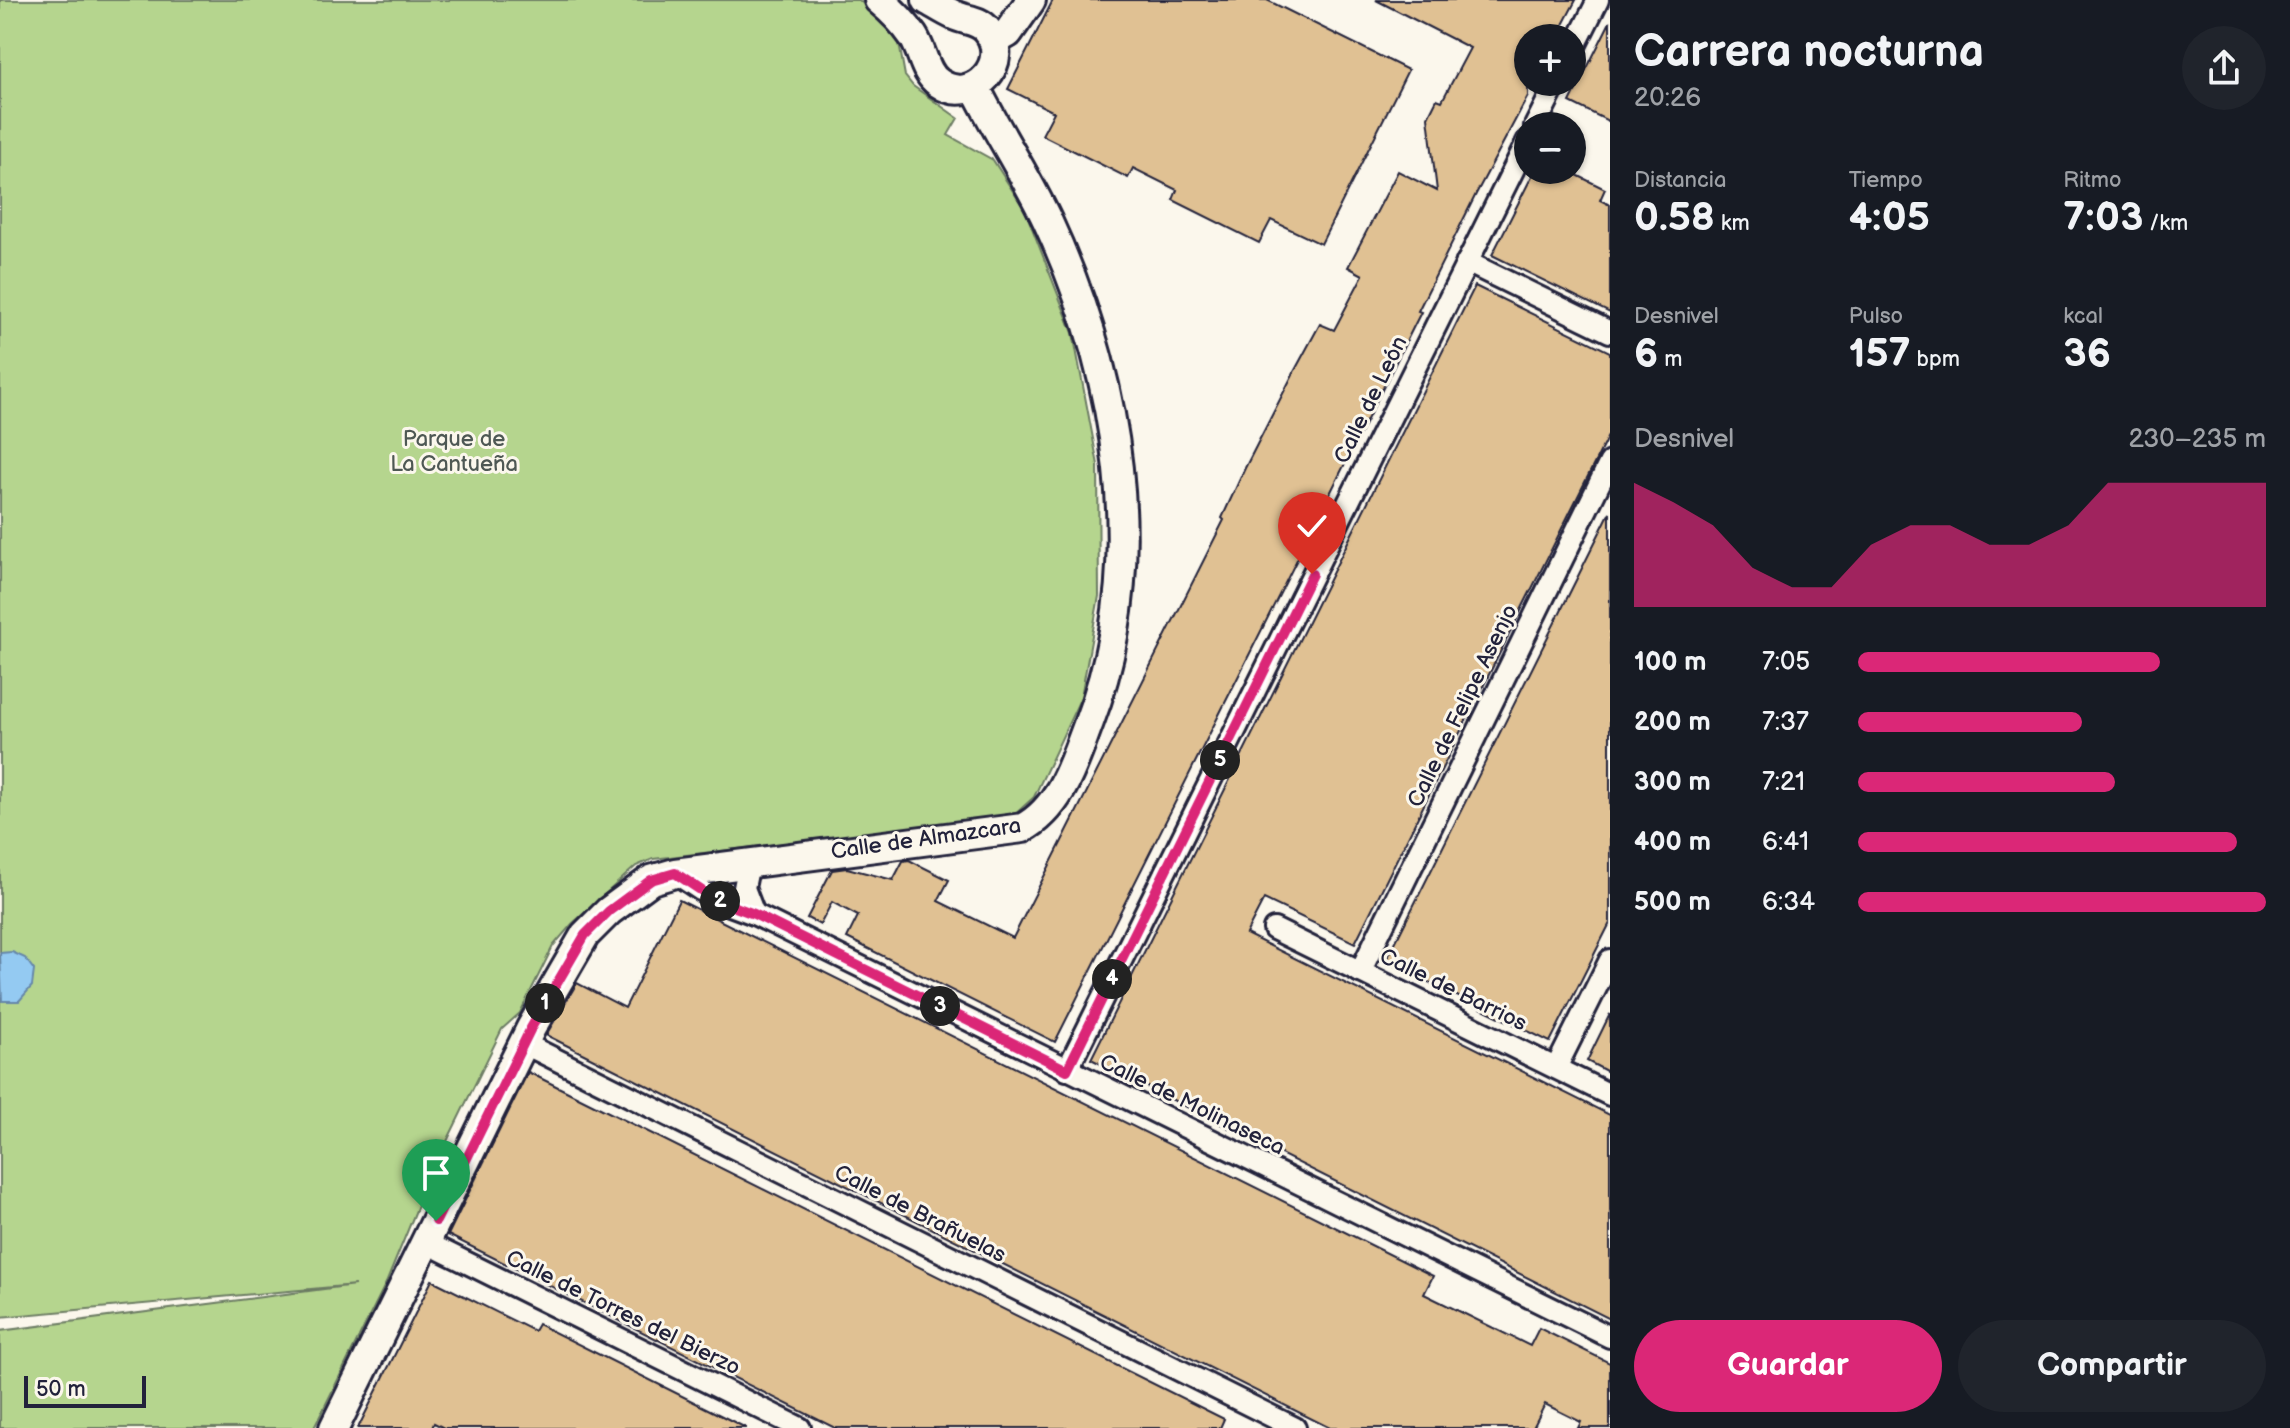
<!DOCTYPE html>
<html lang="es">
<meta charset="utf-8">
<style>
body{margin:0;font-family:"Balsamiq Sans",sans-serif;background:#20242c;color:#f1f3f6;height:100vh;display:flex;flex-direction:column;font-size:30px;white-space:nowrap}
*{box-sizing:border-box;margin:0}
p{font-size:26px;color:#9ea1a6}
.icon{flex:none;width:44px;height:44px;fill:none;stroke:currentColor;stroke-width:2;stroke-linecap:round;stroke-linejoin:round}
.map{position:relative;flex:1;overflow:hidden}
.sheet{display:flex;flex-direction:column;background:#171b24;width:680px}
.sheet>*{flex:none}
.fabs{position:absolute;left:1514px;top:24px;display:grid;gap:16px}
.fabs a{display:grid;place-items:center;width:72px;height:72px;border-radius:50%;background:#171b24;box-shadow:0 2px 6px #0004;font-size:40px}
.scale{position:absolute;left:24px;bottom:20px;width:122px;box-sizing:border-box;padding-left:8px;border:4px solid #22223b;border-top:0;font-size:22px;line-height:28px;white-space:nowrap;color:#22223b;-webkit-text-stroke:6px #fbf7ec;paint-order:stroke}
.pin{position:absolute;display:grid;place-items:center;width:68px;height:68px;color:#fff;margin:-82px -34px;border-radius:50% 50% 50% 0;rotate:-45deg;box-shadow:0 0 8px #0007}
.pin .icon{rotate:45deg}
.km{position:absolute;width:40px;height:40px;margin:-20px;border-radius:50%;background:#222;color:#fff;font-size:22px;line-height:40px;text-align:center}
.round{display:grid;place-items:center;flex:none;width:84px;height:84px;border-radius:42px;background:#20242c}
.overview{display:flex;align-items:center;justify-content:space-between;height:136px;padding:0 24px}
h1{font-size:44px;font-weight:600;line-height:60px}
.figures{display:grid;grid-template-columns:repeat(3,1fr);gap:12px;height:136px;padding:8px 24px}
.figures div{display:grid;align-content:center}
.figures b{font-size:40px;font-weight:600}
.figures small{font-size:22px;font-weight:400}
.figures p{font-size:22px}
.chart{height:224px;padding:16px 24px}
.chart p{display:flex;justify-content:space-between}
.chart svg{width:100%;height:144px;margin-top:8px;fill:#db2777;opacity:.7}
.button{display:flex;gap:16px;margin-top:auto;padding:16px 24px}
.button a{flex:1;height:92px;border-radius:48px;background:#db2777;color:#fff;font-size:32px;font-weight:600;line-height:92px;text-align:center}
.button a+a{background:#20242c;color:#f1f3f6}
ul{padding:0 24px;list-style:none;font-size:26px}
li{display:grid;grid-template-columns:128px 96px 1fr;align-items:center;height:60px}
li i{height:20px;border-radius:10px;background:#db2777}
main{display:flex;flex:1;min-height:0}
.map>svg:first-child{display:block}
</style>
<main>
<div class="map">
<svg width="1610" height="1428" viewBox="0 0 1610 1428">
<rect width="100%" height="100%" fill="#fbf7ec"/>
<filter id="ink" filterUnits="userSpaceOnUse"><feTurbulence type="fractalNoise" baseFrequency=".0125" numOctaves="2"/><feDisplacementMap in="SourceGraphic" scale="16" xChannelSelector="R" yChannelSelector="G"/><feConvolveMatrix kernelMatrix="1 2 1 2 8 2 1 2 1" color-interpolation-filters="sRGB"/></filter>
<g filter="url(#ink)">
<polygon fill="#b5d58e" stroke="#6c7c64" stroke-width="2" points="0,0 859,0 892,29 899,43 905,76 913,86 958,118 948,135 993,160 1025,210 1073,333 1098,465 1099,596 1081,697 1034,797 1013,816 653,859 636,866 572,924 553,946 520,1013 502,1029 430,1176 387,1281 314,1428 0,1428 0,1331 355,1285 0,1317"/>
<polygon fill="#94caf2" stroke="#6687a9" stroke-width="2" points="12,952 25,958 34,970 32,986 19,1001 2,1001 0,953"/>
<g fill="#e0c193" stroke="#22223b" stroke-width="2">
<polygon points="1053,0 1267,0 1408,70 1321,244 1271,220 1259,243 1173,200 1177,190 1133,168 1128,178 1042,135 1054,112 1008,89"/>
<polygon points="1376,0 1576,0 1556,38 1528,38 1528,96 1476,194 1418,311 1421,312 1055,1042 847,938 858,916 832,902 820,925 807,918 832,870 847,868 893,880 903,861 909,860 949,880 938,901 1013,938 1224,520 1222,518 1245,468 1294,372 1320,324 1334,330 1363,275 1348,267 1398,171 1437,191 1428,117 1437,99 1442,101 1470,48"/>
<polygon points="1610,22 1610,122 1570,102"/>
<polygon points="1535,170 1567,170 1605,189 1600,200 1610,205 1610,313 1492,255"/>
<polygon points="1475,286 1610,352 1610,432 1355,943 1264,899 1246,934 1610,1115 1610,1319 1091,1059"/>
<polygon points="1610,512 1610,923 1550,1042 1386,961"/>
<polygon points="679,900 1433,1276 1424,1294 1530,1346 1539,1328 1610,1363 1610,1428 1578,1428 1581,1422 1545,1404 1533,1428 1330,1428 546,1035 577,983 625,1008"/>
<polygon points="1610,1014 1610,1073 1587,1061"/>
<polygon points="528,1072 1224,1419 1220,1428 835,1428 448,1235"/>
<polygon points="432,1280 534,1331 538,1324 746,1428 444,1428 434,1423 432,1428 358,1428"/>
</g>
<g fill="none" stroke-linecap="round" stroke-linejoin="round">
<defs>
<g id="street">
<polyline points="1572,52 1598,0"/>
<polyline points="1535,126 1557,82"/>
<polyline points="1467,262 1610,332"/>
<polyline points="749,863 744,888 754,914"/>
<polyline points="675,873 714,899 754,914 1610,1337"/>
<polyline points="1274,929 1610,1095"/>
<polyline points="1360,972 1610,462"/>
<polyline points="523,1043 1295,1428"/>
<polyline points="1556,1068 1610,960"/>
<polyline points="1067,1070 1528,140"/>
<polyline points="425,1242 800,1428"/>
</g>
<g id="secondary">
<path d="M879 0C891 10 904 23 913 36 923 51 924 73 939 83 973 107 1013 61 987 30 978 19 966 21 954 15 945 11 936 5 927 0"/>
<polyline points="994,41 1008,33 1031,0"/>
<path d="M334 1428 531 1028 585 935 609 911 651 880 675 873 1023 828C1062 807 1074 761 1089 722 1151 560 1118 373 1047 220 1026 175 997 132 975 87"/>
</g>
</defs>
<use href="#street" stroke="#22223b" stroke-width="26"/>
<use href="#secondary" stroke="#22223b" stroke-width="34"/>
<use href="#street" stroke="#fbf7ec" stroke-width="20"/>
<use href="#secondary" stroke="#fbf7ec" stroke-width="28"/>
</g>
</g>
<g fill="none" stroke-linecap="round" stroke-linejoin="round" filter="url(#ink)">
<defs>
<polyline id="route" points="436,1221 531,1028 585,935 609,911 651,880 675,873 714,899 754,914 1067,1070 1312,574"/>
</defs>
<use href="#route" stroke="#fff" stroke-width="16"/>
<use href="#route" stroke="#db2777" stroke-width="10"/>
</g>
<g text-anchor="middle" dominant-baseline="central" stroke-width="6" stroke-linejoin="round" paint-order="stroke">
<g font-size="22" fill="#22223b" stroke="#fbf7ec">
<text transform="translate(1371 400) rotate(-64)">Calle de León</text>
<text transform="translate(1463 706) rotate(-64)">Calle de Felipe Asenjo</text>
<text transform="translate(926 839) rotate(-8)">Calle de Almazcara</text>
<text transform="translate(1453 990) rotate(26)">Calle de Barrios</text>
<text transform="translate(1192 1105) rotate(26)">Calle de Molinaseca</text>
<text transform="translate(920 1214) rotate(27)">Calle de Brañuelas</text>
<text transform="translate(623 1313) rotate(26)">Calle de Torres del Bierzo</text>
</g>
<g font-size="22" fill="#4e5854" stroke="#fbf7ec">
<text x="454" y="439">Parque de<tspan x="454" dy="25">La Cantueña</tspan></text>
</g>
</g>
</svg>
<div class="fabs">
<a>+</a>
<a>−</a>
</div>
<div class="scale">50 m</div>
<div class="pin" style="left:436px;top:1221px;background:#1e9e55"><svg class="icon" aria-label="arrive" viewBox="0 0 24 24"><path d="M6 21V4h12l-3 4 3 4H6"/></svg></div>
<div class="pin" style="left:1312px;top:574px;background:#d93025"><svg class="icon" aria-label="check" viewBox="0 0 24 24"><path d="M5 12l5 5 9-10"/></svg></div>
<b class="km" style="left:545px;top:1003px">1</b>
<b class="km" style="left:720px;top:901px">2</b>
<b class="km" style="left:940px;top:1006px">3</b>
<b class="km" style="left:1112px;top:979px">4</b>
<b class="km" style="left:1220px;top:760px">5</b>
</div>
<section class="sheet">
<div class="overview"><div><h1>Carrera nocturna</h1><p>20:26</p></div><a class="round"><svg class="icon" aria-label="share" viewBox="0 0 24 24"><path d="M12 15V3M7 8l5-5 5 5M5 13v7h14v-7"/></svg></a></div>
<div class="figures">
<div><p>Distancia</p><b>0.58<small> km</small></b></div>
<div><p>Tiempo</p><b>4:05</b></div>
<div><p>Ritmo</p><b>7:03<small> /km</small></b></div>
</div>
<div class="figures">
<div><p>Desnivel</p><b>6<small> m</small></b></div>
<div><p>Pulso</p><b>157<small> bpm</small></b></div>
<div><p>kcal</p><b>36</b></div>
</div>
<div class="chart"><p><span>Desnivel</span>230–235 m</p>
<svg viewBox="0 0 160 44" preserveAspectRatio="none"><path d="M0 44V6L10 12L20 19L30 32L40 38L50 38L60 25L70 19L80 19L90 25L100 25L110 19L120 6L130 6L140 6L150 6L160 6V44z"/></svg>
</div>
<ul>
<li><b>100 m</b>7:05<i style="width:74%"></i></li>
<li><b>200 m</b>7:37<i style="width:55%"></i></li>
<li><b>300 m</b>7:21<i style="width:63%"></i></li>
<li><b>400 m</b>6:41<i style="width:93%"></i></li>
<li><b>500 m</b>6:34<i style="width:100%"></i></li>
</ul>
<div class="button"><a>Guardar</a><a>Compartir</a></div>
</section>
</main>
